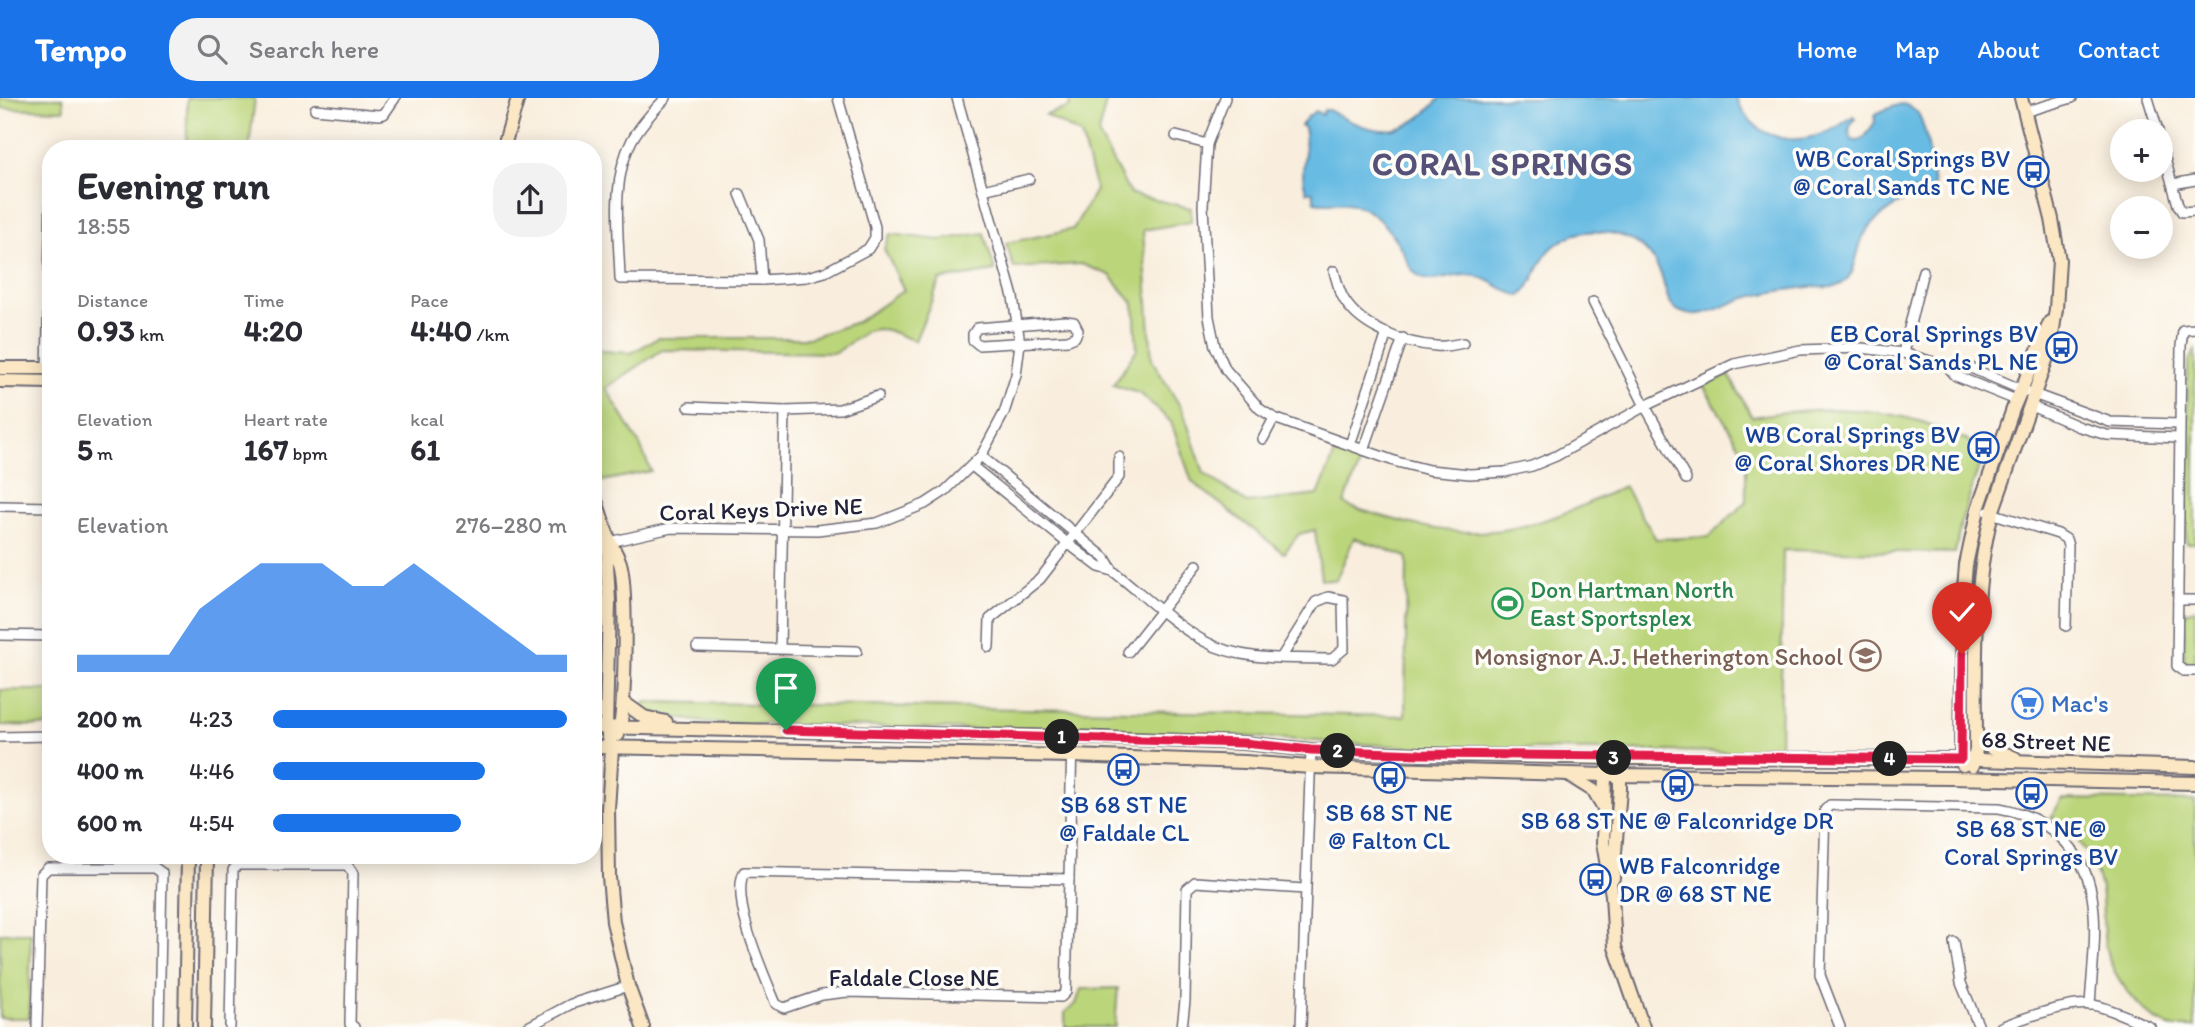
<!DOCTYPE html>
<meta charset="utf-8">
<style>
body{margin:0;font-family:Itim,sans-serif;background:#f2f2f3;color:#2b2b33;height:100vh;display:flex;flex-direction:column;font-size:26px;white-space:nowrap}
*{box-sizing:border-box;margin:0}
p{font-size:23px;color:#7c7c81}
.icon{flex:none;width:38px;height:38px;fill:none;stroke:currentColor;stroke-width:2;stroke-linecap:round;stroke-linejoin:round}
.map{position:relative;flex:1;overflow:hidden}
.sheet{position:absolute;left:42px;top:42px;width:560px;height:724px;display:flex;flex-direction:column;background:#fff;border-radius:28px;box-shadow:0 4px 18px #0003}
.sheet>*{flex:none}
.fabs{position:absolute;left:2110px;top:21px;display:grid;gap:14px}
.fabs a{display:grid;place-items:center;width:63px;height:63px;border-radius:50%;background:#fff;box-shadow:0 4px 18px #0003;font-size:35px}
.pin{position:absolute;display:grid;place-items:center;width:60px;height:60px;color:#fff;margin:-72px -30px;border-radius:50% 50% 50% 0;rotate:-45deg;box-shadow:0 0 7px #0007}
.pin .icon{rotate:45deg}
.km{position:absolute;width:35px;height:35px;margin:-18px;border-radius:50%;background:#222;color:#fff;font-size:19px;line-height:35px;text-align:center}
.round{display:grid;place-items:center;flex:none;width:74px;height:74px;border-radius:28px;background:#f2f2f3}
.head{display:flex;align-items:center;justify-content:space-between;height:119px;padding:0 35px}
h1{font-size:38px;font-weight:700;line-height:52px}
.stats{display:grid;grid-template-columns:repeat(3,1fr);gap:10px;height:119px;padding:7px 35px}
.stats div{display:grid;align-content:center}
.stats b{font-size:30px;font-weight:700}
.stats small{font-size:19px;font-weight:400}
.stats p{font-size:19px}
.chart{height:196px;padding:14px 35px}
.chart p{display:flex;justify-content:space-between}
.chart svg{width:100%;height:126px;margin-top:7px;fill:#1a73e8;opacity:.7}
ul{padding:0 35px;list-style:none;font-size:23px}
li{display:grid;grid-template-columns:112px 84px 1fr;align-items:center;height:52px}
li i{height:18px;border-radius:9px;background:#1a73e8}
header{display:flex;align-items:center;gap:42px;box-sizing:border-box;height:98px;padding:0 35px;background:#1a73e8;color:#fff}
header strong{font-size:33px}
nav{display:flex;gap:38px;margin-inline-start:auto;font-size:24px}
.search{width:490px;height:63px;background:#f2f2f3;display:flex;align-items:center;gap:18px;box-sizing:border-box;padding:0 24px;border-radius:28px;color:#7c7c81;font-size:26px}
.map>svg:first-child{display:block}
</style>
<header>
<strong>Tempo</strong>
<div class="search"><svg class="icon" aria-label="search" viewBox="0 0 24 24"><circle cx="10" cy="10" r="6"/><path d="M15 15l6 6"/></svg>Search here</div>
<nav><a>Home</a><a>Map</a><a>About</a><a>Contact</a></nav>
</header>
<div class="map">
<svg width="2195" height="929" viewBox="0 0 2195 929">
<rect width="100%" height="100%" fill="#fdfcf7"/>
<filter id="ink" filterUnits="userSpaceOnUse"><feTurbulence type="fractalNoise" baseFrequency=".0143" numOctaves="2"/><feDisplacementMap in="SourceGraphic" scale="14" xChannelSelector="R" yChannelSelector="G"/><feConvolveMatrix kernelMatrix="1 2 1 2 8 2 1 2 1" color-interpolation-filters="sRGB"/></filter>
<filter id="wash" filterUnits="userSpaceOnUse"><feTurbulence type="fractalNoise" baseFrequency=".00686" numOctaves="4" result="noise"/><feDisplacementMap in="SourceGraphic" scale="28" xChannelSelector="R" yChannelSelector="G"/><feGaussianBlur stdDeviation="1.57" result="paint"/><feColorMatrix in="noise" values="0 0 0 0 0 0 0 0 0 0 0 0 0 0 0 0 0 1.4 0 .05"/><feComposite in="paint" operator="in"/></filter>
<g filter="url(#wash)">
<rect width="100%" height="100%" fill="#f9eedd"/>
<g fill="#bbd57a" stroke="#6e7c5a" stroke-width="2">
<polygon points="0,0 63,0 64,12 0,10"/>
<polygon points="187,0 255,0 249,51 187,51"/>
<path d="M1069 0H1107L1098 36 1130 96 1191 110V124L1143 132 1152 262 1183 313 1204 375 1247 405 1318 397 1337 350 1363 359 1344 405 1351 409C1392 421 1435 435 1477 434 1530 433 1578 411 1624 388L1656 441 1709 439 1746 404V359L1703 287 1729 277 1752 319C1809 309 1864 307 1919 323 1942 330 1963 341 1985 350L1961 424 1955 455 1783 452 1780 655 1409 649 1237 638 710 625 656 617 641 612 645 604 1405 618 1407 459 1354 440 1336 482 1321 481 1315 432 1299 436 1284 455 1192 384 1171 324 1141 296 1113 287 1137 251 1134 206 1110 177 1081 166 1014 170 1006 145 1073 131 1096 92 1081 37 1046 17 1070 9Z"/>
<polygon points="984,135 995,173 940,182 915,243 887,232 877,231 867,233 835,255 662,252 606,290 640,347 651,373 602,383 593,359 593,249 602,253 631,255 658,240 808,240 857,224 904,192 884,151 890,136 939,142"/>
<polygon points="2195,252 2195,445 2186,445 2188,264"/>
<polygon points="2195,511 2195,567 2191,567 2184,561 2184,517 2188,513"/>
<polygon points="0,592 51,592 51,628 0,627"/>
<path d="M2062 701 2195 703V929C2188 929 2180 929 2174 929 2145 924 2112 878 2106 851 2101 830 2105 808 2100 787 2093 758 2075 735 2051 719Z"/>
<polygon points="0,835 31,835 29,920 0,920"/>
<polygon points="1118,890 1115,929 1065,929 1065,914 1076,906 1081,891"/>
</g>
<path fill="#67bbe3" stroke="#446e8f" stroke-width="2" d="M1440 0H1736C1759 53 1814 50 1853 18L1855 21C1849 28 1847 33 1852 42L1858 43 1864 40 1875 24 1874 17C1878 14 1897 7 1902 6 1907 7 1913 9 1917 14 1927 26 1932 72 1934 88L1926 94 1912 93 1911 98C1894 108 1873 120 1863 139 1855 155 1857 182 1837 188 1829 191 1819 188 1810 189 1788 191 1764 195 1742 201 1725 207 1700 222 1681 214 1665 208 1666 188 1660 174 1649 149 1628 136 1602 134 1586 132 1570 136 1557 146 1537 160 1537 184 1521 198 1502 194 1488 177 1467 177 1452 176 1433 187 1420 179 1410 173 1407 162 1402 152 1390 131 1373 109 1347 105 1336 104 1325 106 1315 104L1313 94H1307C1297 72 1310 53 1304 30L1301 28 1307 19 1316 13 1322 17 1324 12H1329C1373 38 1404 43 1440 0Z"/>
</g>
<g filter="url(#ink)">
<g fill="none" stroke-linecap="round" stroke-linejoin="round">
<defs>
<g id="street">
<path d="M666 0C653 13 641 26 632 42 610 83 619 137 620 181L762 182 807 179 825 174 868 151 875 140V129L838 0"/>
<polyline points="1225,0 1207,46 1203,108 1209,219 1215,248 1226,272 1260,311 1274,320 1397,364 1429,372 1470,376 1505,374 1532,368 1556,358 1645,308 1734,266 1800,252 1861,250 1903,255 1947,268 1964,267 2020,291 2110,324 2179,326"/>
<polyline points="2148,0 2158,33"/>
<polyline points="315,11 379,17 384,16 395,0"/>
<polyline points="2024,14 2072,0"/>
<polyline points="1176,38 1207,46"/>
<polyline points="2161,46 2178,107 2182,114 2195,113"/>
<polyline points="2173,86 2195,82"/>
<polyline points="983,92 1029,81"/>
<polyline points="740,96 759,142 762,182"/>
<path d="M1334 173C1337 184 1339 194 1345 203 1362 230 1405 246 1436 248 1445 249 1454 247 1463 245"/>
<polyline points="1593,204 1645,308 1686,381"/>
<polygon points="1065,223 1074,224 1078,232 1075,239 1068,242 979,247 973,242 973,236 977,230"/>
<polyline points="2195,231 2183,232 2181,248 2177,568 2184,573 2195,573"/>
<polyline points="1903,255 1923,173"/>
<polyline points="1947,268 1956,278 2016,302"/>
<polyline points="47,273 51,93"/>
<polyline points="2031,308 2080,329 2107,337 2179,340"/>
<polyline points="689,309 785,313 840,311 878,298"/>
<polyline points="1263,341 1274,320"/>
<polyline points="1350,347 1387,235"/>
<polyline points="1364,352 1403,240"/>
<path d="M981 358 1105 460 1113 473C1142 496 1172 525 1204 543 1241 564 1291 560 1332 561L1344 551 1343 502 1328 499 1316 504 1281 560"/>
<polyline points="972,368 1066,444 1099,469 1113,473"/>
<polyline points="0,408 51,409"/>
<polyline points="1988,414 2058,436 2066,441 2068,448 2066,528"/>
<polyline points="593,440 610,444"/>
<polyline points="593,455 610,444 671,430 817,432 877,425 925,406 945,393 981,358 1004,315 1016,277 1020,245 1013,199 957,0"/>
<polyline points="2178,502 2195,502"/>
<polyline points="0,537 51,538"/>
<polyline points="697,549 857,553"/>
<polyline points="989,549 990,521 1040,481 1119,379 1119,359"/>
<polyline points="780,550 785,313"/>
<polyline points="1128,554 1197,467"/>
<polyline points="0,639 51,638"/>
<path d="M744 774 1069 781 1066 894 1061 899 847 894 822 897 784 910 776 906C764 876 730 803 744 774Z"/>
<polyline points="1069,781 1072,639"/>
<polyline points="1954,844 1961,885 1979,929"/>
<polyline points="37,929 41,777 48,770 155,770 162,775 159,929"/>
<polyline points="230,929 233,772 237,767 347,767 353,775 350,926 354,929"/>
<polyline points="528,929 571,906 628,888"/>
<polyline points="1182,929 1185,903 1187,791 1195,784 1305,791"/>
<polyline points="1301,929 1311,652"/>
<path d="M1840 929 1820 877 1825 712 1830 707 1999 710C2046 718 2084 750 2092 798 2098 833 2092 872 2090 907"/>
<path d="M2001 929C2024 920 2069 903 2093 907 2113 911 2132 921 2150 929"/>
</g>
<g id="secondary">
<polyline points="503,51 518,0"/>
<polyline points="0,270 51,270"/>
<polyline points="0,283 51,284"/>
<path d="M593 395C600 412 604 430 611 446 614 452 618 459 620 465 627 486 626 618 618 637"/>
<polyline points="610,444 607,466 609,504 606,629 612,650 608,711 609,779 613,824 628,888 643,929"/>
<polyline points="623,604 644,619 666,624"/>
<polyline points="593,629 1072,639 1244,645 1311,652 1420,656 1613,660 1950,661 2195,669"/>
<polyline points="1976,636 1992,650 2015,660"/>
<polyline points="593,649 1072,658 1245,664 1310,669 1605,677 1950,680 2195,685"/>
<polyline points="1963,667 1961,652 1963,503 1966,467 1978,411 2013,311 2050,224"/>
<path d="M1972 668 1976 652C1976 573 1972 492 1992 415L2050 251 2056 211 2059 162 2052 121 2021 0"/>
<polyline points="1607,673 1605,677 1603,745 1612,797 1615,849 1643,929"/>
<polyline points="1570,678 1594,693 1604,710"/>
<polyline points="1613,780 1620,691 1620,677 1617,669"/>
<polyline points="185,929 188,758"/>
<polyline points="204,929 207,758"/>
</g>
</defs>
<use href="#street" stroke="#6d6974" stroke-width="12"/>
<use href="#secondary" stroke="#6d6974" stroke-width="16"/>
<use href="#street" stroke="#fff" stroke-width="9"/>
<use href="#secondary" stroke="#fbe7c3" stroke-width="12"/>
</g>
</g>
<g fill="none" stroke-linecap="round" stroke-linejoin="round" filter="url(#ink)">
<defs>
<polyline id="route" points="786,632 1244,645 1311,652 1420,656 1961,661 1962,556"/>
</defs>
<use href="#route" stroke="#fff" stroke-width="14"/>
<use href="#route" stroke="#e11d48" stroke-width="9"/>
</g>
<defs>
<symbol id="bus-ring" viewBox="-11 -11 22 22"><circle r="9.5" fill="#fdfcf7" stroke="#1a4fb4" stroke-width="1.5"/><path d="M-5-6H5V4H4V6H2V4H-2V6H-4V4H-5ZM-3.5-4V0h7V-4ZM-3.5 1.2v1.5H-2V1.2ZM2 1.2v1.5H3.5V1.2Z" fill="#1a4fb4"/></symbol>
<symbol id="stadium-ring" viewBox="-11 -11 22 22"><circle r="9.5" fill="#fdfcf7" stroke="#2e9e5b" stroke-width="1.5"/><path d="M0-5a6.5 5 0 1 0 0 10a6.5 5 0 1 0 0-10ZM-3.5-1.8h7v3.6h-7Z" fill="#2e9e5b"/></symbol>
<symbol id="school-ring" viewBox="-11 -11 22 22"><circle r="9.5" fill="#fdfcf7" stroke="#8d6e63" stroke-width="1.5"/><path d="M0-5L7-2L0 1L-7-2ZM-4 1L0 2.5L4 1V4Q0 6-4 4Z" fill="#8d6e63"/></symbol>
<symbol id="supermarket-ring" viewBox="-11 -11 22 22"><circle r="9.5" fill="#fdfcf7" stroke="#3f7fe0" stroke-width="1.5"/><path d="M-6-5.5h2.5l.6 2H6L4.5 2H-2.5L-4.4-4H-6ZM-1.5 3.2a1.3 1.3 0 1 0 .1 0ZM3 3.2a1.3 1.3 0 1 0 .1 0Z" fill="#3f7fe0"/></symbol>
</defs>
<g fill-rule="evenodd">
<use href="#bus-ring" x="2016" y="56" width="35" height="35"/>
<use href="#bus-ring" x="2044" y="232" width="35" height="35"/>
<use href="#bus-ring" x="1966" y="332" width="35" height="35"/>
<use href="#stadium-ring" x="1490" y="488" width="35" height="35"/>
<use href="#school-ring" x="1848" y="540" width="35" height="35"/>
<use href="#supermarket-ring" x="2010" y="588" width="35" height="35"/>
<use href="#bus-ring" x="1106" y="654" width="35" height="35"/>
<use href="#bus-ring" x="1372" y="662" width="35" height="35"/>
<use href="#bus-ring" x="1660" y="670" width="35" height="35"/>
<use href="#bus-ring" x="2014" y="678" width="35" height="35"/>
<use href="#bus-ring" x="1578" y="764" width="35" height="35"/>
</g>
<g text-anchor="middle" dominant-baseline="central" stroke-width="7" stroke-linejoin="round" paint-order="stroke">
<g font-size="24" fill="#164399" stroke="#fdfcf7">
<text x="2010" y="60" text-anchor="end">WB Coral Springs BV<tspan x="2010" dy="28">@ Coral Sands TC NE</tspan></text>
<text x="2038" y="235" text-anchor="end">EB Coral Springs BV<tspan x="2038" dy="28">@ Coral Sands PL NE</tspan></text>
<text x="1960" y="336" text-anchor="end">WB Coral Springs BV<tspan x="1960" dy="28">@ Coral Shores DR NE</tspan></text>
<text x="1124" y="706">SB 68 ST NE<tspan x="1124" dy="28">@ Faldale CL</tspan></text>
<text x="1389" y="714">SB 68 ST NE<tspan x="1389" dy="28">@ Falton CL</tspan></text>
<text x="1677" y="722">SB 68 ST NE @ Falconridge DR</text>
<text x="2031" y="730">SB 68 ST NE @<tspan x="2031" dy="28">Coral Springs BV</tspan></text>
<text x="1619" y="767" text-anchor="start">WB Falconridge<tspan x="1619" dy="28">DR @ 68 ST NE</tspan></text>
</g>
<g font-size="24" fill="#22223b" stroke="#fdfcf7">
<text transform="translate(761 411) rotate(-2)">Coral Keys Drive NE</text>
<text transform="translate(2046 643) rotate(2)">68 Street NE</text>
<text x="914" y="879">Faldale Close NE</text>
</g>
<g font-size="24" fill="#27864d" stroke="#fdfcf7" text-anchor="start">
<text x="1530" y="491">Don Hartman North<tspan x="1530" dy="28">East Sportsplex</tspan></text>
</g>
<g font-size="24" fill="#785e54" stroke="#fdfcf7" text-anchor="end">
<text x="1843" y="558">Monsignor A.J. Hetherington School</text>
</g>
<g font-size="24" fill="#366cbe" stroke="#fdfcf7" text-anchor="start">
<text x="2051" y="605">Mac's</text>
</g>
<g font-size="32" font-weight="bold" letter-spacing="2" fill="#555178" stroke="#fdfcf7">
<text x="1503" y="66">CORAL SPRINGS</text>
</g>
</g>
</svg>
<div class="fabs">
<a>+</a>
<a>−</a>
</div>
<div class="pin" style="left:786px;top:632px;background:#1e9e55"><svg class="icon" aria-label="arrive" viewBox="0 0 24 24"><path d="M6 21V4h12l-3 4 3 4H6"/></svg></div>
<div class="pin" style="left:1962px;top:556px;background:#d93025"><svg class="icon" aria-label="check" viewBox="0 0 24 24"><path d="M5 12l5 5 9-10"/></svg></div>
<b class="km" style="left:1062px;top:639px">1</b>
<b class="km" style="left:1338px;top:653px">2</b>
<b class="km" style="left:1614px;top:660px">3</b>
<b class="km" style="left:1890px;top:661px">4</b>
<section class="sheet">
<div class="head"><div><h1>Evening run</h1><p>18:55</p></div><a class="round"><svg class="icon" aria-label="share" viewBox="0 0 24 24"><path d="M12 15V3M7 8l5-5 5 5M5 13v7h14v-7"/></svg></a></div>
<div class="stats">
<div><p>Distance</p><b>0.93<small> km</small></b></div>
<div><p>Time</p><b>4:20</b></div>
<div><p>Pace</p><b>4:40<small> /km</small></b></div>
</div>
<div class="stats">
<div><p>Elevation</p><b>5<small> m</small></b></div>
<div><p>Heart rate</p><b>167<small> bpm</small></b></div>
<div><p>kcal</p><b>61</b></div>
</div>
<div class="chart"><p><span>Elevation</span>276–280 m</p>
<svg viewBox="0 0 160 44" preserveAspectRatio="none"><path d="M0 44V38L10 38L20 38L30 38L40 22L50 14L60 6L70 6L80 6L90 14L100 14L110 6L120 14L130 22L140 30L150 38L160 38V44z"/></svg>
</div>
<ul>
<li><b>200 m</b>4:23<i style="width:100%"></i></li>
<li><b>400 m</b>4:46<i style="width:72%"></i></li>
<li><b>600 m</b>4:54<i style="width:64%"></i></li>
</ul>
</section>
</div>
